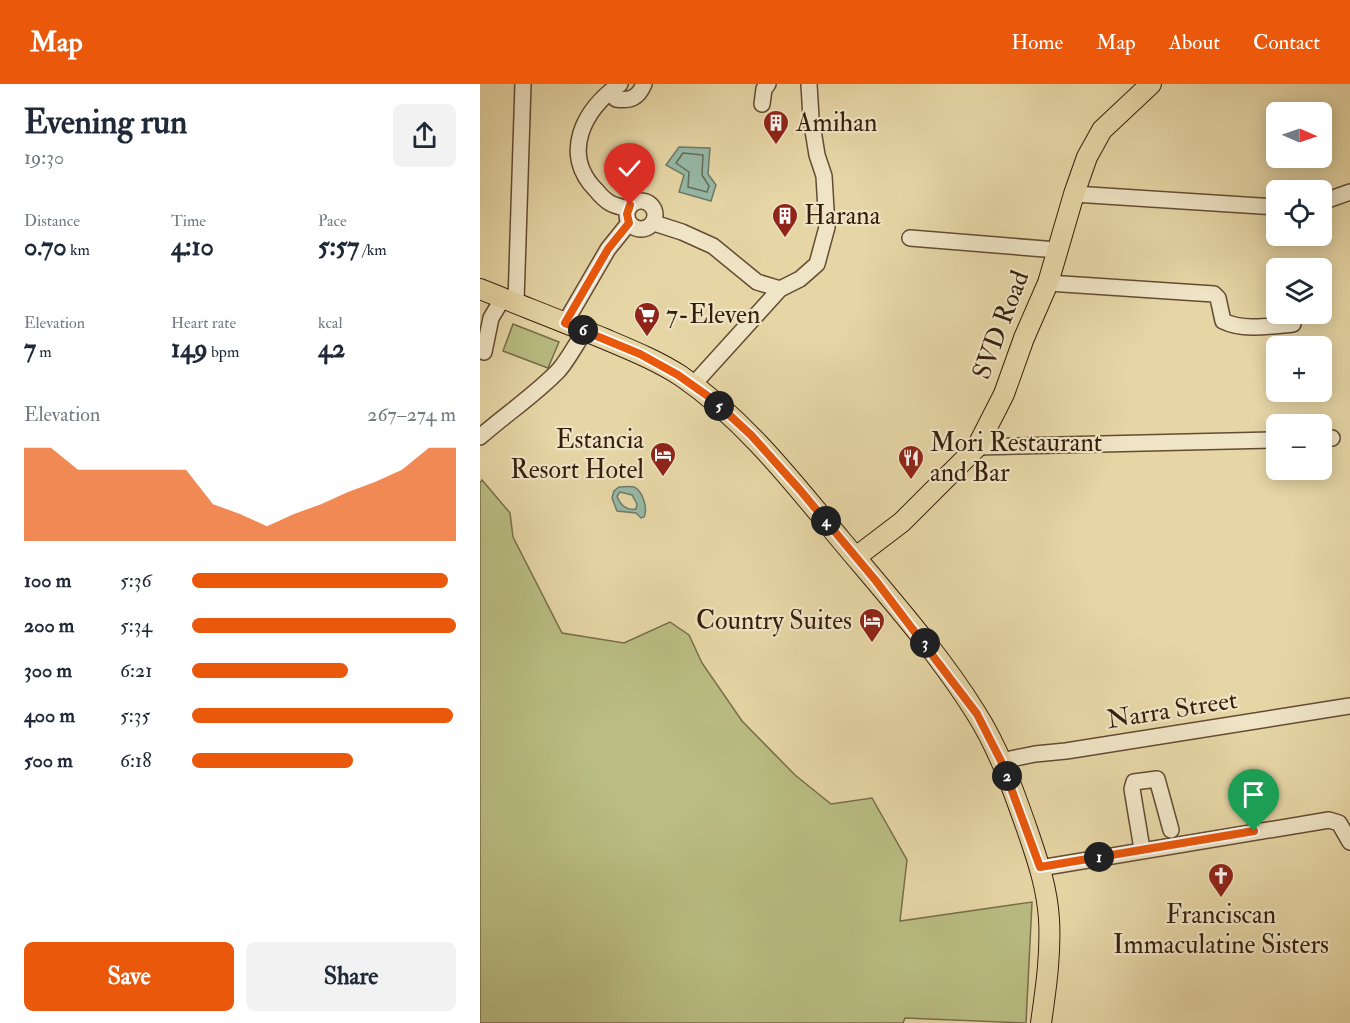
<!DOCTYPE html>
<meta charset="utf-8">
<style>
body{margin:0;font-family:"IM FELL Double Pica",serif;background:#f2f2f3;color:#1f2937;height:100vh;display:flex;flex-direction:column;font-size:22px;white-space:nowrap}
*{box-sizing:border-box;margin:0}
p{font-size:20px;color:#747a83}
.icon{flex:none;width:33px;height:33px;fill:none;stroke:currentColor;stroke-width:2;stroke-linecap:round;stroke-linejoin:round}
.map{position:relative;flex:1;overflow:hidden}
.drawer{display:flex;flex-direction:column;background:#fff;width:480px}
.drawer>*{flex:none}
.needle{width:39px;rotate:92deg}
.controls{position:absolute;left:786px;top:18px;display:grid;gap:12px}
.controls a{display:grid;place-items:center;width:66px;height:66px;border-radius:9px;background:#fff;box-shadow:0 3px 15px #0003;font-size:30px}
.pin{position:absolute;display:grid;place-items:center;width:51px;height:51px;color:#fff;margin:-62px -26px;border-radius:50% 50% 50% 0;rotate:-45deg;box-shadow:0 0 6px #0007}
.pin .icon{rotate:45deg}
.km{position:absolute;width:30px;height:30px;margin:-15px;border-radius:50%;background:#222;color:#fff;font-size:16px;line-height:30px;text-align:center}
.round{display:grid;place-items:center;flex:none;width:63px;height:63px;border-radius:9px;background:#f2f2f3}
.overview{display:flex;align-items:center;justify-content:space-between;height:102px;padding:0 24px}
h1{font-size:33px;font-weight:700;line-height:45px}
.stats{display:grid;grid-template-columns:repeat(3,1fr);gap:9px;height:102px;padding:6px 24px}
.stats div{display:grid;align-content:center}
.stats b{font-size:26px;font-weight:700}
.stats small{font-size:16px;font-weight:400}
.stats p{font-size:16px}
.chart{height:168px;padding:12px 24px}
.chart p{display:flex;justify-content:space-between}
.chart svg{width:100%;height:108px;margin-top:6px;fill:#ea580c;opacity:.7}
.cta{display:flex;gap:12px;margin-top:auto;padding:12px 24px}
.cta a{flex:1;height:69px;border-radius:9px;background:#ea580c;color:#fff;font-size:24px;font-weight:700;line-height:69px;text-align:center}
.cta a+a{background:#f2f2f3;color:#1f2937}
ul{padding:0 24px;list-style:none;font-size:20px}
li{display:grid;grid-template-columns:96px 72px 1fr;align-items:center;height:45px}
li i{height:15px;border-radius:8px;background:#ea580c}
header{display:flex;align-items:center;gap:36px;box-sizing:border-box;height:84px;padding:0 30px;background:#ea580c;color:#fff}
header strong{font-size:28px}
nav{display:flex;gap:33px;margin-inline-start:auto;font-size:21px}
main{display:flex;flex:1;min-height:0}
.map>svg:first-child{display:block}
</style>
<header>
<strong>Map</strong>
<nav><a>Home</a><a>Map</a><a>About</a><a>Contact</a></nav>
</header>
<main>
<section class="drawer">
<div class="overview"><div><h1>Evening run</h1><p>19:30</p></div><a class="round"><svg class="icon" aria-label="share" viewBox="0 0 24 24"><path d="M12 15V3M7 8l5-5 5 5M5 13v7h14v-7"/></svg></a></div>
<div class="stats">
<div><p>Distance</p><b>0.70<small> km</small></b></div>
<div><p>Time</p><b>4:10</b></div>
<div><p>Pace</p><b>5:57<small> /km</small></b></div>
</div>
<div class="stats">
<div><p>Elevation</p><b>7<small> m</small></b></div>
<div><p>Heart rate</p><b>149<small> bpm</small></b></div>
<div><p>kcal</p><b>42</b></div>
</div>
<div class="chart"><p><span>Elevation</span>267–274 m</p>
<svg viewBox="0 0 160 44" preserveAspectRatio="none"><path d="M0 44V6L10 6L20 15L30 15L40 15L50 15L60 15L70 29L80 33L90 38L100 33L110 29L120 24L130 20L140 15L150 6L160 6V44z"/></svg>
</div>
<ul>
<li><b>100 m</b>5:36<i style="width:97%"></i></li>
<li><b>200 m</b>5:34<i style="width:100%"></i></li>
<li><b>300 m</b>6:21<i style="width:59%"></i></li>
<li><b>400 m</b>5:35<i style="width:99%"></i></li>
<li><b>500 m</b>6:18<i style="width:61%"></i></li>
</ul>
<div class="cta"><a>Save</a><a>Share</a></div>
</section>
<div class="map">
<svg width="870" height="939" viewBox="0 0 870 939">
<rect width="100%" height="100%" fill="#e6d6a6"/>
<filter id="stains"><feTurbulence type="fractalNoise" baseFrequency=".00333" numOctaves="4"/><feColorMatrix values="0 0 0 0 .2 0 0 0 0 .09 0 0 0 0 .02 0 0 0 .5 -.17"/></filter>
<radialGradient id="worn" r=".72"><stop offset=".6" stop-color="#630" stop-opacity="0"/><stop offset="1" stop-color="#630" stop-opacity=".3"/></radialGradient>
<g fill="#b9bd83" stroke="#786e48" stroke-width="1.5">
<polygon points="33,240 79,258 68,284 23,267"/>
<polygon points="2,396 30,429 33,453 82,549 144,559 190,538 209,551 222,579 262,637 315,691 351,720 392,714 427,776 420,837 552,818 546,939 425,934 423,939 0,939 0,399"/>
</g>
<g fill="#96b9a7" stroke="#707b69" stroke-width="1.5" fill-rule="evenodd">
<polygon points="199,63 230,64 228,90 236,101 231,117 199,108 204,91 186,81"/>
<path d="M139 403C143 403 150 402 154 403 163 407 168 425 164 433L161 434 156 429 137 427 132 414 134 407ZM140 408 152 411 157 420 156 425C147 427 140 421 137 412Z"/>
</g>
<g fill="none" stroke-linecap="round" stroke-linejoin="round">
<polygon stroke="#666c5a" stroke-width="1.5" points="203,69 223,71 222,91 229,102 227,108 208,103 209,88 196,79"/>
<defs>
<g id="minor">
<path d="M140 0C104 25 80 70 116 106 120 111 125 116 130 119 135 122 142 123 148 125"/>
<path d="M131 7 136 15C151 17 158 14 164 0"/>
<polyline points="282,20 284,5 288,0"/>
<polyline points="594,110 796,123"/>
<circle cx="161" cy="131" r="14"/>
<polyline points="842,118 870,108"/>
<polyline points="174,139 202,148 233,162 277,198 300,205"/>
<polyline points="430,154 577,166"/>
<path d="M568 199 734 210 738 214 743 237C763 247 791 242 813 240"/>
<polyline points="39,221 36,217 43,0"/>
<polyline points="85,239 128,165 149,139"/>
<polyline points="4,268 11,234 23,214"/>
<polyline points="213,301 300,205 320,195 337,180 347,143 344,92 337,71 331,34 329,0"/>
<path d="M0 353C26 330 55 311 79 286 89 274 96 260 105 247"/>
<polyline points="842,355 852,354"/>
<polyline points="497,363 796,356"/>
<polyline points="521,677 555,670 586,667 870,622"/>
<polyline points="662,765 652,705 654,698 677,695 691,746"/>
<polyline points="560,784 849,736 859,739 870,758"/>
</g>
<g id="major">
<path d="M0 205C42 222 84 238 125 255 151 266 178 277 201 292 265 336 312 397 361 456 407 511 458 568 496 629 519 665 534 708 548 748 558 777 567 804 569 835 571 870 566 904 561 939"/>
<polyline points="376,473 422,438 497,363 524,310 544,254 568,199 594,110 607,73 622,46 671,0"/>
</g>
</defs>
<use href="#minor" stroke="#624c33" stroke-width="18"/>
<use href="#major" stroke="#361e0d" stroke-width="22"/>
<use href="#minor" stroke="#efe4c5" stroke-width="15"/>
<use href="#major" stroke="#e6d6a6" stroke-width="20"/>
</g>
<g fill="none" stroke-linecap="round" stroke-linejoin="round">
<defs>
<polyline id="route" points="150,121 147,130 149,139 128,165 85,239 160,270 198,291 232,315 271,351 320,406 396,497 497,630 521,677 560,783 774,747"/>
</defs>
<use href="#route" stroke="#fff" stroke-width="12"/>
<use href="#route" stroke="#ea580c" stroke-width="8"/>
</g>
<defs>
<symbol id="building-pin" viewBox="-11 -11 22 30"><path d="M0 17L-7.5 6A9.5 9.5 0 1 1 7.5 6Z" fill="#8f2418" stroke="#efe4c5"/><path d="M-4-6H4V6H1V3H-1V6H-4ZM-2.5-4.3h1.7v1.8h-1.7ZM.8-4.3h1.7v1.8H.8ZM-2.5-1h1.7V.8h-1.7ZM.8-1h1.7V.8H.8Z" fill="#fff"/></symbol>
<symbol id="supermarket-pin" viewBox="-11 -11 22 30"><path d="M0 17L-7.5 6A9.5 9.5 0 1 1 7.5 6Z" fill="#8f2418" stroke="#efe4c5"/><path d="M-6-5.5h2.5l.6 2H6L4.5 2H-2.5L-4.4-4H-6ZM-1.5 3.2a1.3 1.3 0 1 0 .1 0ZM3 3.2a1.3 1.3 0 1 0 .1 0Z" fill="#fff"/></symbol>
<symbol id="hotel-pin" viewBox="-11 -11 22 30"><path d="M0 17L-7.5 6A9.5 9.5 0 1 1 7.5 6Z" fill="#8f2418" stroke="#efe4c5"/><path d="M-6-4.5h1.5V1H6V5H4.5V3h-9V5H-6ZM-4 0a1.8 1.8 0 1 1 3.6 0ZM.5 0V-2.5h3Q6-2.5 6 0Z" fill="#fff"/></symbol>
<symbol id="restaurant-pin" viewBox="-11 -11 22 30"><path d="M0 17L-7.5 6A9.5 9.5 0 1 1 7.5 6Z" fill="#8f2418" stroke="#efe4c5"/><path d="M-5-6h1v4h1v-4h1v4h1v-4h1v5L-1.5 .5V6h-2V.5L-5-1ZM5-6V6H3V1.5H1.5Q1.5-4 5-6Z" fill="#fff"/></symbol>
<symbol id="church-pin" viewBox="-11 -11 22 30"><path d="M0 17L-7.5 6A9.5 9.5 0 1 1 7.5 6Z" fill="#8f2418" stroke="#efe4c5"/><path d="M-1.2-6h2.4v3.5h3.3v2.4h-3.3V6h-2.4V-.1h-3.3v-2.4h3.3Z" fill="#fff"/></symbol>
</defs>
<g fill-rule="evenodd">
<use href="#building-pin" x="281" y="24" width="30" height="40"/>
<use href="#building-pin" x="290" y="117" width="30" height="40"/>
<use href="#supermarket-pin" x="152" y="216" width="30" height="40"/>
<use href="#hotel-pin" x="168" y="356" width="30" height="40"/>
<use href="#restaurant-pin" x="416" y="359" width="30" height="40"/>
<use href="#hotel-pin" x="377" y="522" width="30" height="40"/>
<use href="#church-pin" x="726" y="777" width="30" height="40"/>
</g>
<g text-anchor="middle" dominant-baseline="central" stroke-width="4.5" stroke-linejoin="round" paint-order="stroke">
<g font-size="26" fill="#361e0d" stroke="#efe4c5" text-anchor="start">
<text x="316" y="39">Amihan</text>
<text x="324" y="132">Harana</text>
<text x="186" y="231">7-Eleven</text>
<text x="164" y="356" text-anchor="end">Estancia<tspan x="164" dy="30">Resort Hotel</tspan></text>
<text x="450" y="359">Mori Restaurant<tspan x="450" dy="30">and Bar</tspan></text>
<text x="372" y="537" text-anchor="end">Country Suites</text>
<text x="741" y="831" text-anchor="middle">Franciscan<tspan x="741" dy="30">Immaculatine Sisters</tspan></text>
</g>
<g font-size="26" fill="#361e0d" stroke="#efe4c5">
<text transform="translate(521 241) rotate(-69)">SVD Road</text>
<text transform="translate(692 626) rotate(-9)">Narra Street</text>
</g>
</g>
<rect width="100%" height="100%" filter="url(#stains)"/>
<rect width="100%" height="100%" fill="url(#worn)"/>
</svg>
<div class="controls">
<a><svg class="needle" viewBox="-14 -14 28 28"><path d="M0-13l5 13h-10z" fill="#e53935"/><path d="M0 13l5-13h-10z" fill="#747a83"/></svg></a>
<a><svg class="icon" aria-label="locate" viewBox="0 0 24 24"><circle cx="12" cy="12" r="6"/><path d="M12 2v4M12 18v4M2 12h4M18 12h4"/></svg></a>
<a><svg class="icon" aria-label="layers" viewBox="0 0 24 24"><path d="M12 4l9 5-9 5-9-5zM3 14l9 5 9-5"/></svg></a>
<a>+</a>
<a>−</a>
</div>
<div class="pin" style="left:774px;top:747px;background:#1e9e55"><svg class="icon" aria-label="arrive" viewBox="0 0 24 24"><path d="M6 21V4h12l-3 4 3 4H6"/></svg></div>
<div class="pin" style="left:150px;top:121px;background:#d93025"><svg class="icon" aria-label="check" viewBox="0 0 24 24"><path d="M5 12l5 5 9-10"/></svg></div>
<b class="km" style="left:619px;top:773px">1</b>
<b class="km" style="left:527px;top:692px">2</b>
<b class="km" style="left:445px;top:559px">3</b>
<b class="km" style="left:346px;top:437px">4</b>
<b class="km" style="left:239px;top:322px">5</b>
<b class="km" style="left:103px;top:246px">6</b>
</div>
</main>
